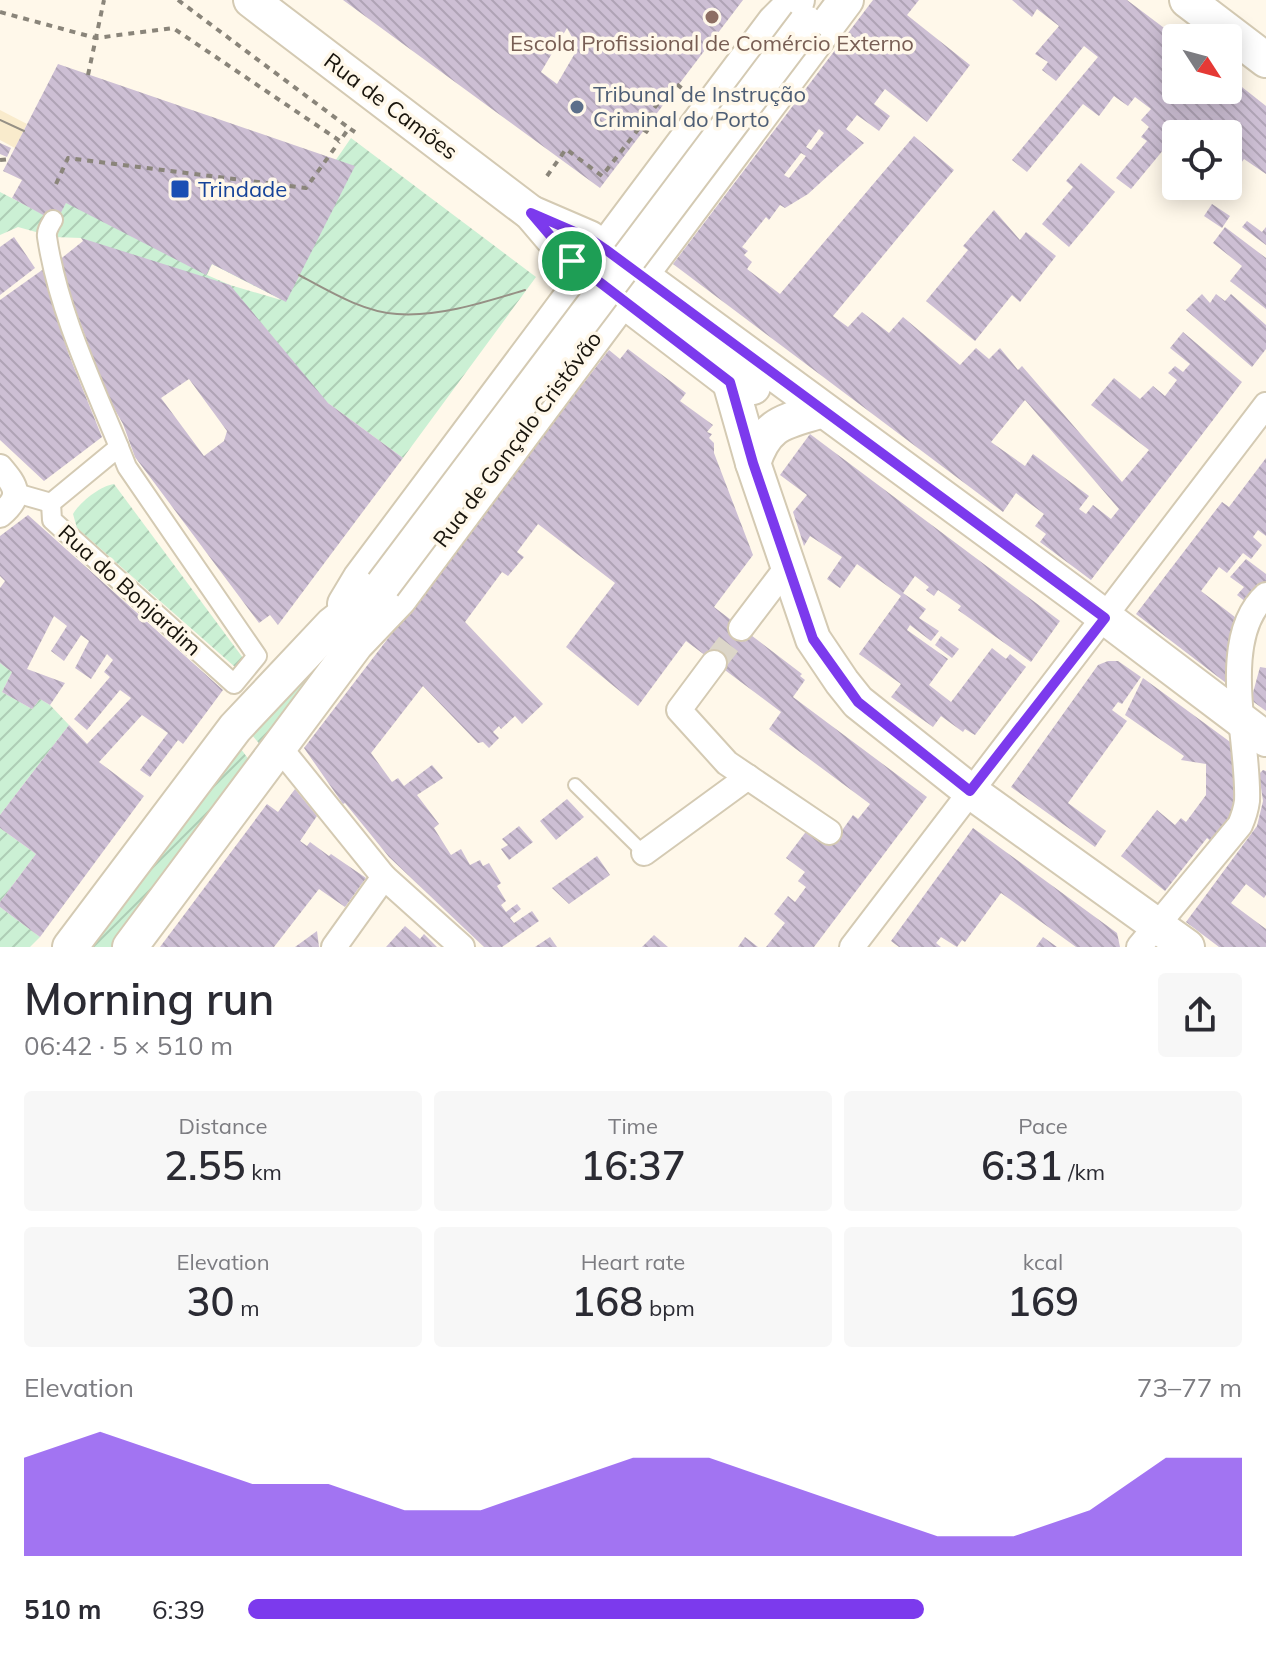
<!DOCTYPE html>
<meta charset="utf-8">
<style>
body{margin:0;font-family:Mulish,sans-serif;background:#f7f7f7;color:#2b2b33;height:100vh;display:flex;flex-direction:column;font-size:30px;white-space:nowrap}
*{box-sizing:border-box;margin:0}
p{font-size:26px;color:#7c7c81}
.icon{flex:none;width:44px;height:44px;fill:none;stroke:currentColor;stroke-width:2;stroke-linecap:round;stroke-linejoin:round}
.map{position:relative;height:947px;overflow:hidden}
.side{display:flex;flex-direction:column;background:#fff;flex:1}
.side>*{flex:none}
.needle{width:52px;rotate:126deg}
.controls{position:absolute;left:1162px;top:24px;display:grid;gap:16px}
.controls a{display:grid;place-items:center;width:80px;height:80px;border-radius:8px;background:#fff;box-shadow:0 4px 20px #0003;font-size:40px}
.pin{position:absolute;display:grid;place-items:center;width:68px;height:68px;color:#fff;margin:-34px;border:4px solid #fff;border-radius:50%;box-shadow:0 2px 8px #0007}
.round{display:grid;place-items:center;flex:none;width:84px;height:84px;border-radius:8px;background:#f7f7f7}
.headline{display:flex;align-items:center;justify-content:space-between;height:136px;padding:0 24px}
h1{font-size:44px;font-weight:600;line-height:60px}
.metrics{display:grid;grid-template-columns:repeat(3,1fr);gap:12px;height:136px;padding:8px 24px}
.metrics div{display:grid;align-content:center;border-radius:8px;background:#f7f7f7;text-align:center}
.metrics b{font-size:40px;font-weight:600}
.metrics small{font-size:22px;font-weight:400}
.metrics p{font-size:22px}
.chart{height:224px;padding:16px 24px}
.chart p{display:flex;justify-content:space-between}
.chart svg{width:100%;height:144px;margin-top:8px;fill:#7c3aed;opacity:.7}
ul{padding:0 24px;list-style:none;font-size:26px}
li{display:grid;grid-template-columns:128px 96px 1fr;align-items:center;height:60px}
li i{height:20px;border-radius:10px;background:#7c3aed}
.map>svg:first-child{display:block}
</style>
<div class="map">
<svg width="1266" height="947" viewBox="0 0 1266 947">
<defs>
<pattern id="garden-furrows" width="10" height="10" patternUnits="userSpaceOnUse" patternTransform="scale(2)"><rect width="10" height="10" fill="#cbf0d4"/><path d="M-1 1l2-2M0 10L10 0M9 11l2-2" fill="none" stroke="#aecdb5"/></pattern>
<pattern id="building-back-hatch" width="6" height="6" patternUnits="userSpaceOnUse" patternTransform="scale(2)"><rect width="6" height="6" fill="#cdbfd4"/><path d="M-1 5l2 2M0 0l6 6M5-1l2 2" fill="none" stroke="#afa3b5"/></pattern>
</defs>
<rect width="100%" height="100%" fill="#fff8ea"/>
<polygon fill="#f9ebcc" points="0,110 27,124 15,148 0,140"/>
<g fill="url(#garden-furrows)" fill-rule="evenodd">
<path d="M351 138 536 277 403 458 328 403 81 238 54 237 18 227 0 235V192L56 221 86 166 304 206ZM212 264 280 299 281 300 230 285 207 275Z"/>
<path d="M114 484 243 658 235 667 77 528 73 514C80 502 100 486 114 484Z"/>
<polygon points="324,661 263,748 251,734"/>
<polygon points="0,663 12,672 2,692 32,709 40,699 50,705 69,725 0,815"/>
<polygon points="241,749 252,764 114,947 91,947"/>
<polygon points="0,828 36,854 0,902"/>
<polygon points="0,907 40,937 30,947 0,947"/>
</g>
<g fill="url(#building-back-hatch)" fill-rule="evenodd">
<path d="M343 0H743L600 188ZM567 28 578 48 557 84 541 72Z"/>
<path d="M873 0H919L907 15 970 65 927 122 885 89 874 104 890 116 879 131 857 115 846 129 864 143 808 194 785 208 780 205 769 220 766 217 742 247 748 251 744 255 752 262 747 269 780 294 914 136 954 170 833 316 848 327 862 312 889 333 903 317 960 365 976 348 989 359 1000 348 1018 370 1022 366 1122 482 1149 450 1091 405 1114 378 1140 399 1153 386 1165 396 1177 380 1168 373 1175 366 1183 372 1190 364 1170 348 1183 332 1242 382 1091 580 1040 542 1046 534 1035 526 1044 514 1016 493 1003 512 673 264ZM819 129 824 133 811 150 806 147ZM801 153 806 156 789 178 784 175ZM1025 400 1119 509 1111 519 1093 505 1086 514 1079 509 1089 496 1033 454 1025 466 991 442Z"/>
<polygon points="1012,0 1127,0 1176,37 1176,90 1228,90 1228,76 1266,106 1266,174 1244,159 1228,180 1228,134 1205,134 1200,131 1198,133 1183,126 1131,189 1116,178 1147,141 1141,137 1149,127 1141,120 1151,109 1135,97 1128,106 1114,96 1099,116 1083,104 1027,172 1012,160 1098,57 1084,46 1056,81 1042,70 1048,62 1035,54 1059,26 1037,9 1032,17"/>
<polygon points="58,64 355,166 286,302 212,264 206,275 66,203 56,222 12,198 22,180 3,171"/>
<polygon points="0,143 11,148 7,157 0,154"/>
<polygon points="1081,163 1115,192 1069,247 1042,224 1073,187 1066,181"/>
<polygon points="1212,204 1230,216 1222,228 1204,216"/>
<polygon points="994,210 1020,240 1026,232 1056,256 1020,302 1012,295 975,341 926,301 968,250 963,246"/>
<polygon points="1247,221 1262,232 1266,227 1266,245 1242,227"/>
<polygon points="1225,227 1266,258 1266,309 1230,281 1242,266 1213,243"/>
<polygon points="14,237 35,268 0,295 0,247"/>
<path d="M81 238 230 285 328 403 403 458 278 625 270 615 259 623 135 457 123 424 106 394 58 261 83 241ZM189 379 227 431 224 441 204 456 161 398Z"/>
<polygon points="45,268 53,305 69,355 102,437 44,481 0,440 0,300"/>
<polygon points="1202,294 1210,303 1216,294 1225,301 1231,294 1266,325 1266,349 1252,367 1186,310"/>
<polygon points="628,349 686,393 680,401 713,425 707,432 712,434 709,438 714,443 714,453 753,555 714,607 802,674 800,676 805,680 793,697 927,797 814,947 766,947 785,923 774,914 788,896 795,902 806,887 798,881 805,872 786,858 808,829 831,846 853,815 858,819 870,804 769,729 781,712 686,641 638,706 566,647 615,583 538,524 517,552 524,557 508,576 502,572 465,622 543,704 522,724 515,716 501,729 499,726 493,732 499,738 489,748 483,742 478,743 423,686 371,753 392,782 398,778 404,786 432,765 443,778 417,795 439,824 434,828 451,855 461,849 470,865 480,860 483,866 489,863 501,883 497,886 506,901 501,905 506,912 517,904 521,909 510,918 514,923 532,911 539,921 502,947 484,947 389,857 345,803 343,804 304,748 609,350 620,359"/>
<polygon points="810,434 1060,621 1031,662 958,610 961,606 938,590 934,596 926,590 929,587 915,576 903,593 926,609 919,618 939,631 931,641 910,625 907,630 948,659 929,685 951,702 992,648 1006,659 1010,654 1026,667 975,735 965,729 963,732 941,716 933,727 891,697 901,684 859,654 901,596 857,564 840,588 827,579 842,557 810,536 804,546 793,512 807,495 780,475"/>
<polygon points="1266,458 1266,536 1258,530 1253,537 1262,545 1251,559 1243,553 1227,573 1219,567 1201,591 1244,624 1230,686 1136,614 1222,502 1229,507"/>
<polygon points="28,515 223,690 183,744 178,740 150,777 140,770 168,733 142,715 99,762 144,796 40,937 0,907 0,902 36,854 0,828 0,815 69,725 87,744 131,698 120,690 87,730 74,719 110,677 104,672 113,660 107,654 91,679 75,668 89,641 81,635 64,661 51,651 67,626 54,616 27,669 65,683 50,705 40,699 32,709 2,692 12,672 0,663 0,588 5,581 0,576 0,536"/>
<polygon points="1246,559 1266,574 1266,589 1251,606 1237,595 1244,587 1230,577"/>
<polygon points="941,636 959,649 952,658 935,645"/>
<polygon points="1108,661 1118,661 1141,677 1122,704 1118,702 1112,710 1127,721 1068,803 1106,831 1095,847 1011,787 1098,665"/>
<polygon points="1260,667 1266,668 1266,711 1251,700"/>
<polygon points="1143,678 1237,747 1244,805 1217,846 1207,838 1165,891 1121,856 1157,810 1175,825 1181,818 1186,822 1206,795 1206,764 1181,760 1184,756 1125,715"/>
<polygon points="1263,770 1266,771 1266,895 1264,898 1246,884 1231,903 1266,929 1266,947 1219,947 1186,922 1257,826 1263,801 1259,774"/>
<polygon points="295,789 317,816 300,841 307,846 310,842 329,856 331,854 366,878 345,907 319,889 274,947 160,947 267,804 278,812"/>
<polygon points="567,799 584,817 556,840 540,821"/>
<polygon points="519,826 533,842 509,860 501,849 508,845 502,839"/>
<polygon points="973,828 1117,933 1120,947 1076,947 1001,893 965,942 962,940 957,947 941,937 936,943 941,947 899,947 891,941"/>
<polygon points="597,856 610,875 569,904 552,888"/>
<polygon points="405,926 420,939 424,934 437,947 386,947"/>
<polygon points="317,931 319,947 295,947"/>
<polygon points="654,935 668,947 642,947"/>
<polygon points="550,937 557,947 535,947"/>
<polygon points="745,937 758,947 738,947"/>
<polygon points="1043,937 1057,947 1036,947"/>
</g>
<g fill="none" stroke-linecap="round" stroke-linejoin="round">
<polyline stroke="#dcd6c9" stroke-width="24" stroke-dasharray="24 12" stroke-linecap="butt" points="714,663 741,628"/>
<defs>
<polyline id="service" points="575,785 644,853"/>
<g id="pedestrian">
<path d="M53 220C50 225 46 231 47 237 58 310 91 379 119 447"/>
<polygon points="119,447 127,467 257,656 234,684 52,520 51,503"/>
<polyline points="16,493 51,503"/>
</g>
<g id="minor">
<path d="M0 467C17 487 23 496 0 515"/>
<polyline points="741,628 788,566"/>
<polyline points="714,663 679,710 727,763 829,832"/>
<polyline points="279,747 384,877 462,947"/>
<polyline points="644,853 748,777"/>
<polyline points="334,947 384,877"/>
<polyline points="852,947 1266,405"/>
<path d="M1139 947 1240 825C1243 818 1246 809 1247 801 1250 743 1217 639 1266 595"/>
</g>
<g id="secondary">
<polyline points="251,0 531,213 572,261 730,382 753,387"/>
<polyline points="1187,0 1266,60"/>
<polyline points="531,213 589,238 605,249 1081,599 1266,739"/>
<polyline points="605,249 775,22 797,0"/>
<polyline points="730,382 753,463 813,639 842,682 858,702 970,791 1187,947"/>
<path d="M753 463C767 421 785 422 823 410"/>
<polyline points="345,604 360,579 589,273"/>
<polyline points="70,947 235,728 332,625 383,585"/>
<polyline points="130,947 356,644 399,599 846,0"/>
</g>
</defs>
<use href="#service" stroke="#d4cab3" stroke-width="16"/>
<use href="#pedestrian" stroke="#d4cab3" stroke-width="22"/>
<use href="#minor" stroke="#d4cab3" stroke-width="28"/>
<use href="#secondary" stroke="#d4cab3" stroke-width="38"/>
<g stroke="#8a857a" stroke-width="4" stroke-dasharray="6 6" stroke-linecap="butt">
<polyline points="178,0 349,128"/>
<polyline points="0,12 96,38 173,28 340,141 349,128 355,132"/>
<polyline points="88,75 104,0"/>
<polyline points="640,127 674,82 684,90"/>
<polyline points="0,160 10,159"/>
<polyline points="547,176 566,149 602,176 640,127 650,134"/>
<polyline points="56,184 68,158 306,188 339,142"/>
</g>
<use href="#service" stroke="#fff" stroke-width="12"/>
<use href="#pedestrian" stroke="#fff" stroke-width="18"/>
<use href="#minor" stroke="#fff" stroke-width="24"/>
<use href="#secondary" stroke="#fff" stroke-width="34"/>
<g stroke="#969085" stroke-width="2">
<polyline points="0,120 24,131"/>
<path d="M299 275C329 291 363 312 397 314 440 317 485 302 525 290"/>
</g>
<defs>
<polyline id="secondary-bridge" points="383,585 806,23"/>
</defs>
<use href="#secondary-bridge" stroke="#d4cab3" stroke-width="38" stroke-linecap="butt"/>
<use href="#secondary-bridge" stroke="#fff" stroke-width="34"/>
</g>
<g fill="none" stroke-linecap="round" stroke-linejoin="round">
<defs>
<polygon id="route" points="531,213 589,238 605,249 1105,618 970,791 858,702 813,639 753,463 730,382 572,261"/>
</defs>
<use href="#route" stroke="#fff" stroke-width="16"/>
<use href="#route" stroke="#7c3aed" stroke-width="10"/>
</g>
<circle fill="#8d6e63" stroke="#fff8ea" stroke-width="3" cx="712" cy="17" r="8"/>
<circle fill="#5c6f8a" stroke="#fff8ea" stroke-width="3" cx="577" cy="107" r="8"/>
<rect fill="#1a4fb4" stroke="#fff8ea" stroke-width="3" x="170" y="179" width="20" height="20" rx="4"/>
<g text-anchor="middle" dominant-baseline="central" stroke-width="7" stroke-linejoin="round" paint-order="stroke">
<g font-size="22" fill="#785e54" stroke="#fff8ea">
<text x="712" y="43">Escola Profissional de Comércio Externo</text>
</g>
<g font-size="22" fill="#4e5e75" stroke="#fff8ea" text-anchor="start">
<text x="593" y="94">Tribunal de Instrução<tspan x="593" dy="25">Criminal do Porto</tspan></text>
</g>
<g font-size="22" fill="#18140c" stroke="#fff8ea">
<text transform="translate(391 106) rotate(37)">Rua de Camões</text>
<text transform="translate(517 439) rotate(-53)">Rua de Gonçalo Cristóvão</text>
<text transform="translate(130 590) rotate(42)">Rua do Bonjardim</text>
</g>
<g font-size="22" fill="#164399" stroke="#fff8ea" text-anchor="start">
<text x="198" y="189">Trindade</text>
</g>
</g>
</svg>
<div class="controls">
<a><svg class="needle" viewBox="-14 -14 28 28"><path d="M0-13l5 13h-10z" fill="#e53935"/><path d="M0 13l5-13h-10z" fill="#7c7c81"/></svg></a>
<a><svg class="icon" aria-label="locate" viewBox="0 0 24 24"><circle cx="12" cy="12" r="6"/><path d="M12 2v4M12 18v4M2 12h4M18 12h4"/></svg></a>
</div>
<div class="pin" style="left:572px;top:261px;background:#1e9e55"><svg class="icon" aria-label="arrive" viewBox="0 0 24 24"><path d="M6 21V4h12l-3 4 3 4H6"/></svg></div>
</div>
<section class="side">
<div class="headline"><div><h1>Morning run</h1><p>06:42 · 5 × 510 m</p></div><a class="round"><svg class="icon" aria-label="share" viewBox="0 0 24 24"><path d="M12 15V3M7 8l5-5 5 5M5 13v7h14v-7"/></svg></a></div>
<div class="metrics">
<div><p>Distance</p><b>2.55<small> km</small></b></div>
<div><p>Time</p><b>16:37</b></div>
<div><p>Pace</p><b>6:31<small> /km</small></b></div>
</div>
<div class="metrics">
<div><p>Elevation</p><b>30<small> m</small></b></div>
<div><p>Heart rate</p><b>168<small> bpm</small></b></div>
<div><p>kcal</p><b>169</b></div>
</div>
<div class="chart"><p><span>Elevation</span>73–77 m</p>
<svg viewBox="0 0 160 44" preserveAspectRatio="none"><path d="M0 44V14L10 6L20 14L30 22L40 22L50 30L60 30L70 22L80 14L90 14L100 22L110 30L120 38L130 38L140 30L150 14L160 14V44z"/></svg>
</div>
<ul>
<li><b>510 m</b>6:39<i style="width:68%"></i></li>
</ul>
</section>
